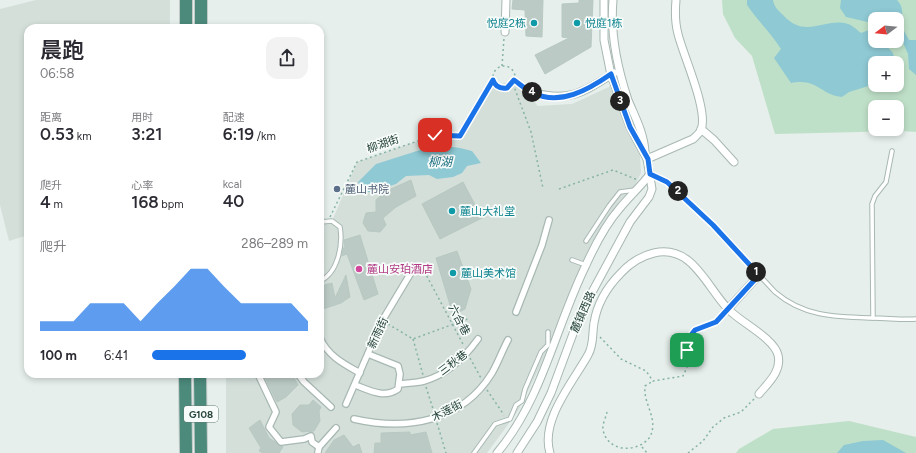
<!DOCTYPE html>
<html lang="zh">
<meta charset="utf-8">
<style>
body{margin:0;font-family:Figtree,"Noto Sans SC",sans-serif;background:#f2f2f3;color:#2b2b33;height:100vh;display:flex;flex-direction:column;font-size:15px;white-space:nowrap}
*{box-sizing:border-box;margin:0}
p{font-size:13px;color:#7c7c81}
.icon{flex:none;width:22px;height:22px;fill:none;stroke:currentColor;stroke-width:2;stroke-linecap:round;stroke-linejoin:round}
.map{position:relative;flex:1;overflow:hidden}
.side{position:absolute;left:24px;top:24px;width:300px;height:354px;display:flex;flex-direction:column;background:#fff;border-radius:12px;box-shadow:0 2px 6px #0003}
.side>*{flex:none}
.needle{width:26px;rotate:254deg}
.buttons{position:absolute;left:868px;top:12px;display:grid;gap:8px}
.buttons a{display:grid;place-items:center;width:36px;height:36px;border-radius:8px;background:#fff;box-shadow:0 2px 6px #0003;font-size:20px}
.pin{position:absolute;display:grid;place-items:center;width:34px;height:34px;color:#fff;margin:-17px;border-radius:8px;box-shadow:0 2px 6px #0006}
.km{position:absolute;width:20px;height:20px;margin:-10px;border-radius:50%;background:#222;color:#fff;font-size:11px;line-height:20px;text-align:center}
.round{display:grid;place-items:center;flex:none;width:42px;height:42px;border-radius:12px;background:#f2f2f3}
.summary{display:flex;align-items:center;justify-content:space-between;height:68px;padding:0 16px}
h1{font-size:22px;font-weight:600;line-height:30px}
.stats{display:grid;grid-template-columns:repeat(3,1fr);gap:6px;height:68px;padding:4px 16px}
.stats div{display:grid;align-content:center}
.stats b{font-size:17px;font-weight:600}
.stats small{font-size:11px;font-weight:400}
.stats p{font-size:11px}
.chart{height:112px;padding:8px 16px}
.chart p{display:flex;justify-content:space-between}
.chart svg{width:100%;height:72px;margin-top:4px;fill:#1a73e8;opacity:.7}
ul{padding:0 16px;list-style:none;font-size:13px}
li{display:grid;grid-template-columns:64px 48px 1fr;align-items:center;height:30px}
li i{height:10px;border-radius:5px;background:#1a73e8}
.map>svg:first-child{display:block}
</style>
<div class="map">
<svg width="916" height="453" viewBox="0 0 916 453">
<rect width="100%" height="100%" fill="#e6efeb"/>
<g fill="#d4dfda">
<polygon points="36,0 170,0 170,28 28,28 28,235 9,241 0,205 0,9"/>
<polygon points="514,80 538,106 572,104 611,86 640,156 641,173 634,187 617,208 591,247 576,278 542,363 518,411 487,453 226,453 226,374 320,374 320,225 332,221 357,162 435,135 460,136 492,87"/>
</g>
<g fill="#bfe0c8" fill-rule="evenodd">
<path d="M722 0H916V132L901 131 775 134 752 56 735 38 723 14ZM875 19H897V41H875ZM875 63H897V85H875ZM875 107H897V129H875Z"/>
<polygon points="849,421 916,437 916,453 736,453 739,449 773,429"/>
</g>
<g fill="#8ec9d4">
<path d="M747 0H773C774 7 778 10 783 15 806 40 824 17 848 24 852 25 857 30 861 33L869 30 875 35V41H882L893 53 895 63H875V84L849 92 842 97C820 95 818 78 791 83L774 58 781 49C771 33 757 20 747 5Z"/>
<path d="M841 0H897C906 9 900 18 903 28 904 32 907 36 909 40H916V75L909 69 908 54 897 29V19H875V23H872L846 17 840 8Z"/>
<polygon points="436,145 460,148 472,151 481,163 467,166 462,173 453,177 437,179 429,175 406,176 396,184 371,192 362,192 358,182 376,164"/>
<polygon points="883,440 906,453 837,453 844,445 863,441"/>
</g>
<g fill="#bbcac4" stroke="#b8c9c2">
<polygon points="513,0 543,0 542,37 526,36 525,10 512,9"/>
<polygon points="579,0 593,0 591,47 545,74 535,55 569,38 562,37 562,4 579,3"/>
<polygon points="411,180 416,196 396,207 383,218 386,225 380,232 368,231 363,223 366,213 376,212 376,200 384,192"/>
<polygon points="463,182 482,218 440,239 422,204"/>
<polygon points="360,235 378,294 364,300 347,254 342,256 343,248 345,248 344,240"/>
<polygon points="457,251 471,289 465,309 453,315 436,258"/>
<polygon points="346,275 350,297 341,303 320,310 320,286 332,283 335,298"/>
<polygon points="267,374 292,374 298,385 286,397 277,402 264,376"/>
<polygon points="313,400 321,407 319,411 320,421 314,431 302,432 293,425 292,414 300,405 309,405"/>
<polygon points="260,420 269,438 283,447 279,453 263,453 259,451 261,448 249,428"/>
<polygon points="410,432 410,435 426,432 432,453 374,453 375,443 381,443 381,433"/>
<polygon points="344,435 353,447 359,444 362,453 325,453 334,440"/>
</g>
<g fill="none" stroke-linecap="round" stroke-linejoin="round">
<defs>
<g id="service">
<path d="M650 174C668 181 680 194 694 207 722 234 748 263 775 292 804 317 836 317 873 318 887 318 902 320 916 319"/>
<path d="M320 222 332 221 340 227C343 245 338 273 320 281"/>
<polyline points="586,241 609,206 620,192 635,190"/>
<polyline points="572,260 586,265"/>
<polyline points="873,318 872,204 875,196 886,182 892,151"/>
<polyline points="474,453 495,424 510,419 516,405 522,401 525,389 541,352 548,345 548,332"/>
</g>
<g id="pedestrian">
<polyline points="516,312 542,245 549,220"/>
<path d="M320 338C328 356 344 364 360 373"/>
<polyline points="258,374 276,412 269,427 281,442 304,439 311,436 312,442 319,447"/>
<polyline points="298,374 304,382 331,407"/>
<path d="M399 384C407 383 416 383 424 381 446 375 465 357 478 339"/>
<path d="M355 385C369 390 384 399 398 389L400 374 398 366 368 354"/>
<polyline points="346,404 382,321 415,266"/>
<path d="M354 419C406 431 462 422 492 373 498 363 502 351 508 340"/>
<polyline points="318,452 319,447 336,428"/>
</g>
<g id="minor">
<path d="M613 0C610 34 617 67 628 100 635 117 644 133 645 152"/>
<polyline points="505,32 506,0"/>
<path d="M533 93C572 102 583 92 614 73"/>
<polyline points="701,129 714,140 734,162"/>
<path d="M647 159 693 139C696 136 699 134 701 130 709 111 683 55 678 34 675 23 675 11 676 0"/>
<polyline points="728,309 759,275"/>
<path d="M497 453C543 398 555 328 586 265 595 245 606 224 620 208 630 196 641 186 650 174"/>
<polyline points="517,453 537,422 551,393 577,323 590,296 630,222 649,197 652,189 647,159 630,127 611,75 604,40 604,0"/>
<path d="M550 453C540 420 573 382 588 355 594 345 592 334 594 323 597 304 608 286 621 273 630 263 641 256 654 253 692 244 706 286 728 309 740 322 774 338 778 355 782 371 768 383 759 394"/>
</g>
<g id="trunk">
<polyline points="186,28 186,0"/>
<polyline points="201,28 201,0"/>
<polyline points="185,374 186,453"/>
<polyline points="200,374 201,453"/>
</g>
</defs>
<use href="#service" stroke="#a8b8b2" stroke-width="5.5"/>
<use href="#pedestrian" stroke="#a8b8b2" stroke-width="8"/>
<use href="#minor" stroke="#a8b8b2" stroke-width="9"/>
<use href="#trunk" stroke="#c2cac8" stroke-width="14"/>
<g stroke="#86b3a5" stroke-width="1.5" stroke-dasharray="2 3" stroke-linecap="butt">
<circle cx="504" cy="77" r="11"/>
<polyline points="502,66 504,38"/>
<polyline points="515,81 528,90"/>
<polyline points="513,84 531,132 543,188"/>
<polyline points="559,189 613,170 638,180"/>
<polyline points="330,217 357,162 435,135 460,136 493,80"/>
<polyline points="422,267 464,346"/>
<polyline points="388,324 413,339 470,318"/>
<path d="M600 337 621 359 646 371 653 381 683 376 688 365V339C700 325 712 326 724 314"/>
<polyline points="413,339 423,375"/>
<polyline points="470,358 481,378"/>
<polyline points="426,387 434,412"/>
<polyline points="487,390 504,415"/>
<path d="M607 412C606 417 602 425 603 430 608 453 638 453 650 437 659 418 643 405 645 386L653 381"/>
<polyline points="437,423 446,453"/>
<polyline points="642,447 647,453"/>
<polyline points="688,453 703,441 713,427 724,418 741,412 755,398"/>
</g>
<use href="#service" stroke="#fff" stroke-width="3.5"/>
<use href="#pedestrian" stroke="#fff" stroke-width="5.5"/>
<use href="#minor" stroke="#fff" stroke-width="7"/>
<use href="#trunk" stroke="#4c8a7c" stroke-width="12"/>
</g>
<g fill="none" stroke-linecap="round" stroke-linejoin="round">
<defs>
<path id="route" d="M435 135 460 136 493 80C495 86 500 89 507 88L514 80C520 84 526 90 533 93 560 106 588 90 611 74L630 127 648 159 650 174 667 182 713 225 759 275 716 322 695 330 688 339 687 350"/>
</defs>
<use href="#route" stroke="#fff" stroke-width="8"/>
<use href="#route" stroke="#1a73e8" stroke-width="5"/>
</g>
<g fill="#0f9aa8" stroke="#f7fbf9" stroke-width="1.5">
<circle cx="534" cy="23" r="4"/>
<circle cx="577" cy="23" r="4"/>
<circle cx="452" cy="211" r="4"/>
<circle cx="453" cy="273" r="4"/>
</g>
<circle fill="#5c6f8a" stroke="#f7fbf9" stroke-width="1.5" cx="337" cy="189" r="4"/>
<circle fill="#d1479c" stroke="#f7fbf9" stroke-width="1.5" cx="359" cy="269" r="4"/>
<g text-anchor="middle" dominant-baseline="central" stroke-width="3.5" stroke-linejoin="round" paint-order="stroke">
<rect fill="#f7fbf9" stroke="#637a73" stroke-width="1" x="184" y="406" width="34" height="16" rx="3"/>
<g font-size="10" font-weight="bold" fill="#24423a">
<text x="201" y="414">G108</text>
</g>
<g font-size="11" fill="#0d838f" stroke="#f7fbf9" text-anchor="start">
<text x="526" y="23" text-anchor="end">悦庭2栋</text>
<text x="585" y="23">悦庭1栋</text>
<text x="460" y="211">麓山大礼堂</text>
<text x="461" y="273">麓山美术馆</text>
</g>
<g font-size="11" fill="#24423a" stroke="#f7fbf9">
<text transform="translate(383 144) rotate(-19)">柳湖街</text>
<text transform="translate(583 312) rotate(-66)">麓镇西路</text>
<text transform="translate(459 320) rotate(62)">六合巷</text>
<text transform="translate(378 333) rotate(-65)">新雨街</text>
<text transform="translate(453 363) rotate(-37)">三秋巷</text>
<text transform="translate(447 411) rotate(-27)">木莲街</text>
</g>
<g font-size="11" fill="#4e5e75" stroke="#f7fbf9" text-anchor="start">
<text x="345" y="189">麓山书院</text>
</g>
<g font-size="11" fill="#b23c85" stroke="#f7fbf9" text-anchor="start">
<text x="367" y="269">麓山安珀酒店</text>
</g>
<g font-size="12" font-style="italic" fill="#1c6f80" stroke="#f7fbf9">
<text x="440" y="162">柳湖</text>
</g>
</g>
</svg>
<div class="buttons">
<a><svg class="needle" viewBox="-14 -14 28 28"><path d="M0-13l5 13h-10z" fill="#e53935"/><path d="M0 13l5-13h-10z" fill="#7c7c81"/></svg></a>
<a>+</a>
<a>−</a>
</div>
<div class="pin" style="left:687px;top:350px;background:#1e9e55"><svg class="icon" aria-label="arrive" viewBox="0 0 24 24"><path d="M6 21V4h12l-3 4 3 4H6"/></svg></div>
<div class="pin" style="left:435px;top:135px;background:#d93025"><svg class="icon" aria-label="check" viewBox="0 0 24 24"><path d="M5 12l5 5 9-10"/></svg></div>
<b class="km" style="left:756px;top:272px">1</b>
<b class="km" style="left:678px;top:191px">2</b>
<b class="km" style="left:620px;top:101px">3</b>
<b class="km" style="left:532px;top:92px">4</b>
<section class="side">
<div class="summary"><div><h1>晨跑</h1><p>06:58</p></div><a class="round"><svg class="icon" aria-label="share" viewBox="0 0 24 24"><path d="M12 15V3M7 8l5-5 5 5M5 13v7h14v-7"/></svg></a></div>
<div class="stats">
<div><p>距离</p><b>0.53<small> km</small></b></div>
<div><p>用时</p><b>3:21</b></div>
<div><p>配速</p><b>6:19<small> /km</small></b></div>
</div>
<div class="stats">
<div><p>爬升</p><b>4<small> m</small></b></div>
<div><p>心率</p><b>168<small> bpm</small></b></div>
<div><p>kcal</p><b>40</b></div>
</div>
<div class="chart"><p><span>爬升</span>286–289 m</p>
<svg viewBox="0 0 160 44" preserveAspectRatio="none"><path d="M0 44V38L10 38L20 38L30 27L40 27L50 27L60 38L70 27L80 17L90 6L100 6L110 17L120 27L130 27L140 27L150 27L160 38V44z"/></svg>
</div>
<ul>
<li><b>100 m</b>6:41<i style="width:60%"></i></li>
</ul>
</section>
</div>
